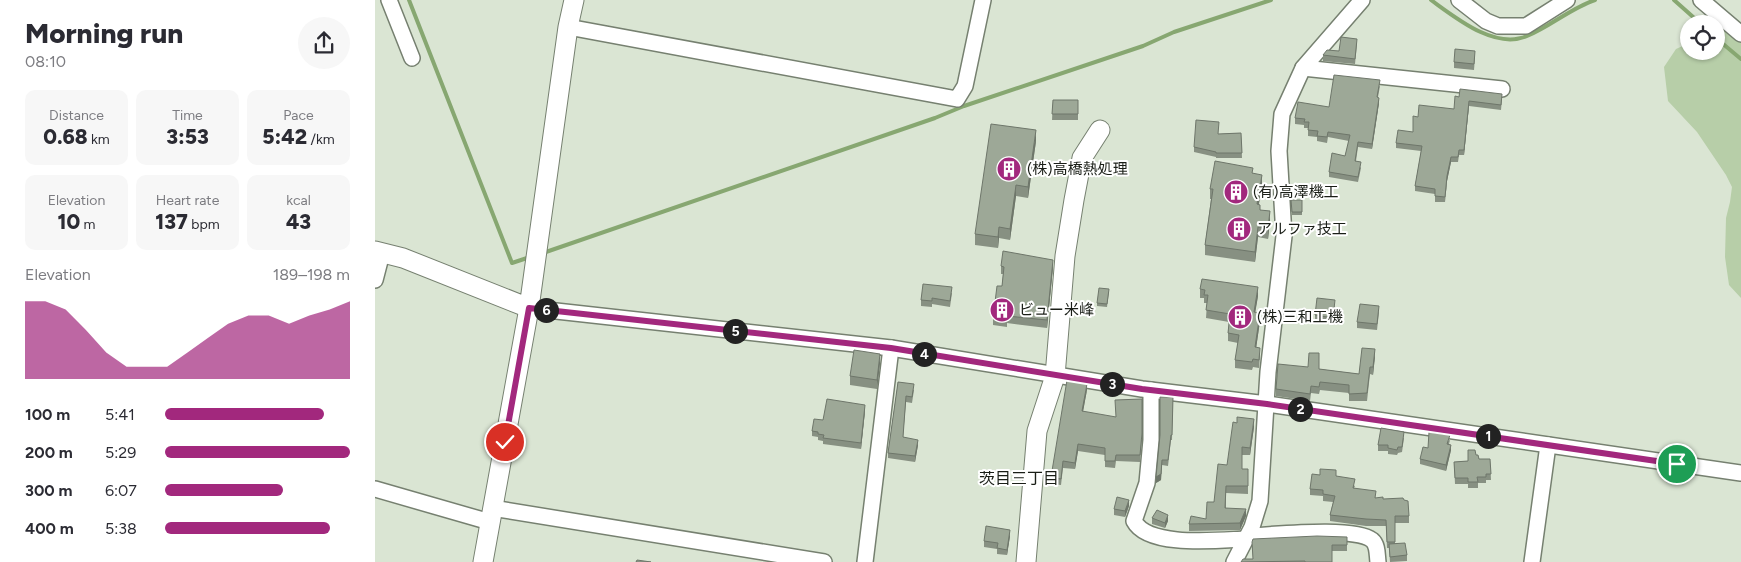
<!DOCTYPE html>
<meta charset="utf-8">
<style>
body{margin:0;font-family:Figtree,"Noto Sans JP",sans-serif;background:#f7f7f7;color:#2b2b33;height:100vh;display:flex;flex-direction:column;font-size:19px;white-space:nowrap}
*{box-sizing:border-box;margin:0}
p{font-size:16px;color:#7c7c81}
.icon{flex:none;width:28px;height:28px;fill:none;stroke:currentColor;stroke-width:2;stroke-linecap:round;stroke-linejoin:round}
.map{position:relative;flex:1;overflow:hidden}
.side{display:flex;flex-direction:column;background:#fff;width:375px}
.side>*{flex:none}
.fabs{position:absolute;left:1305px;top:15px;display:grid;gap:10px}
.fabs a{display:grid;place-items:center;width:45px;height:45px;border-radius:50%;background:#fff;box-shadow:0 1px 4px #0004;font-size:25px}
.pin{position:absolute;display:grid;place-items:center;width:42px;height:42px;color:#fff;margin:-21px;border:2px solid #fff;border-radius:50%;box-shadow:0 1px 5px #0007}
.km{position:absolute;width:25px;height:25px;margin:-12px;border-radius:50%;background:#222;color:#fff;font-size:14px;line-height:25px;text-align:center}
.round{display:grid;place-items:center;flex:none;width:52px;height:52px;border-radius:26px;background:#f7f7f7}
.headline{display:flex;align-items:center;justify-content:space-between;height:85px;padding:0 25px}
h1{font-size:28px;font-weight:800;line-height:38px}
.metrics{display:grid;grid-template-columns:repeat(3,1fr);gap:8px;height:85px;padding:5px 25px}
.metrics div{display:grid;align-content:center;border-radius:10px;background:#f7f7f7;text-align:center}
.metrics b{font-size:21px;font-weight:800}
.metrics small{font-size:14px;font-weight:400}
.metrics p{font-size:14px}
.chart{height:140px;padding:10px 25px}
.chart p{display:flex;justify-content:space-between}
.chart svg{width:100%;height:90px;margin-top:5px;fill:#a2287d;opacity:.7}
ul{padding:0 25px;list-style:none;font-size:16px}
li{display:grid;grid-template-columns:80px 60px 1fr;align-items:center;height:38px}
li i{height:12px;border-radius:6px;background:#a2287d}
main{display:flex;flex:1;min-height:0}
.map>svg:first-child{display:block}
</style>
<main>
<section class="side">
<div class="headline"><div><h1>Morning run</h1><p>08:10</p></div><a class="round"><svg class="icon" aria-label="share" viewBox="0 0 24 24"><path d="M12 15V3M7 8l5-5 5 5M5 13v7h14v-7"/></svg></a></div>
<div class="metrics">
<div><p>Distance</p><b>0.68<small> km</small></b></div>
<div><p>Time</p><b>3:53</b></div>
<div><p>Pace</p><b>5:42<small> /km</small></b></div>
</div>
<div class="metrics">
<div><p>Elevation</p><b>10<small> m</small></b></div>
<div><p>Heart rate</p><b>137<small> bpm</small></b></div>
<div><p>kcal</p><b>43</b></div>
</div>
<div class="chart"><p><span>Elevation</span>189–198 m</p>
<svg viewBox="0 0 160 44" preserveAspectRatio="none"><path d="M0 44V6L10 6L20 10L30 20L40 31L50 38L60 38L70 38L80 31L90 24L100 17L110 13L120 13L130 17L140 13L150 10L160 6V44z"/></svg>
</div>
<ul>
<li><b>100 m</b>5:41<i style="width:86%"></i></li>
<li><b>200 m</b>5:29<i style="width:100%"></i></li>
<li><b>300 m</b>6:07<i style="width:64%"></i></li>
<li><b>400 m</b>5:38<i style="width:89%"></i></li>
</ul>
</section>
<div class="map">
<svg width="1366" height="562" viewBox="0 0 1366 562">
<rect width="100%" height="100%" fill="#dae5d3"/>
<polygon fill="#b7cea8" points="1366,30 1366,298 1354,285 1350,257 1351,218 1355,202 1357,187 1351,175 1322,132 1293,101 1289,67 1301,49 1314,43 1314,51 1341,51 1341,32"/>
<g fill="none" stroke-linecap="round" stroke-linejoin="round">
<g stroke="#87a771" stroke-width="4">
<polyline points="34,0 137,263 155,257"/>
<path d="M1056 0C1081 18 1120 50 1152 36 1176 26 1196 8 1220 0"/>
<polyline points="1299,0 1326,24"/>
<polyline points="1341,38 1366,59"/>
<polyline points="168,253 560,118 589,106 768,46 799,32 896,0"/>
</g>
<defs>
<g id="minor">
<polyline points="14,0 37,58"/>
<polyline points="1084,0 1111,21 1123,26 1151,26 1192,0"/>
<polyline points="1326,0 1366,34"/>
<polyline points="193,27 582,99 590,86 608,0"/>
<polyline points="928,68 1127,89"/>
<polyline points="0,280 7,253"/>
<polyline points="154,308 516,348 767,389 892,404 1366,473"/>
<path d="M776 390V440L772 483 759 521C773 548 844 540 871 539"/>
<polyline points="0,489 115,522"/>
<polyline points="117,508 449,562"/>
<path d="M873 536C898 535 979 526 997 540 1003 545 1002 555 1003 562"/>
<polyline points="490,562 516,348"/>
<polyline points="859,562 877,527 885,501 893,372 909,236 904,151 907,114 928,68 987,0"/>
<polyline points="1157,562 1173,445"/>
</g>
<g id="tertiary">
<polyline points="0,251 28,258 154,308 193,27 199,0"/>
<polyline points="108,562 154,308"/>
<polyline points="651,562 662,431 680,376 690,256 699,200 707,158 725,130"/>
</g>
</defs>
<use href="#minor" stroke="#768070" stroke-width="18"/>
<use href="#tertiary" stroke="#768070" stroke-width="21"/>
<use href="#minor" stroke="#fff" stroke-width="15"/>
<use href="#tertiary" stroke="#fff" stroke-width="19"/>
</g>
<g fill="#879082">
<polygon points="982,44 980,64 948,61 948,55 964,51"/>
<polygon points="1100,57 1099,70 1079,68 1079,62"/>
<polygon points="1005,86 1003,97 1004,103 997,149 983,147 981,161 986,168 983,182 954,177 954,172 970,156 974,141 953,137 952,143 942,141 942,137 933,136 933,128 929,128 929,125 920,124 920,118 954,107"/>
<polygon points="1084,97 1127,99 1126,110 1094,106 1089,155 1084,155 1083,162 1076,162 1072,181 1070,202 1060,202 1060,194 1040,191 1040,186 1046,151 1021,148 1021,143 1038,132 1043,117 1079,109"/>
<polygon points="678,100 703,100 703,120 677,120"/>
<polygon points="866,133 867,158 841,158 841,157 819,152 819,147 843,134"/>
<polygon points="661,141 653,198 641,196 635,240 624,238 623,248 600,245 600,234"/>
<polygon points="878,173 887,185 884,204 885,210 895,221 893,239 883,237 880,262 830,255 830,245 836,199 835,199 835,189"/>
<polygon points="916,200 927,200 927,215 917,215"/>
<polygon points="626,266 678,267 672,328 632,323 632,327 618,325 618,318 627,286 628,274 626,274"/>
<polygon points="825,289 883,296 880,312 885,321 881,348 885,356 884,368 878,367 877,370 860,368 860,360 863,343 853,341 853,333 854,322 831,318 832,303 829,303 829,298 825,298"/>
<polygon points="734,292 732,307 722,306 722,303"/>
<polygon points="577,293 575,307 557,304 557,307 546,306 546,300"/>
<polygon points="960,306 958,323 940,321 940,315"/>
<polygon points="1004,312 1002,330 982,328 982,322"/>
<polygon points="1000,356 998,375 995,374 992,401 974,401 974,393 945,390 944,394 936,393 935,401 901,396 901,389 944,369 984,374"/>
<polygon points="505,363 502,389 475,385 475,376"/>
<polygon points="523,382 539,390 537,403 531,402 528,437 543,445 540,462 513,458 513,453"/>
<polygon points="712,390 708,411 767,440 765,462 741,461 740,468 730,467 730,455 703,451 700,469 688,468 686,485 676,484 676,477"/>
<polygon points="798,397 797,440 796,440 793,466 787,465 786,480 781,483"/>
<polygon points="490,411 486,449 448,444 448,441 443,440 443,437 437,436 437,431 448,420"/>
<polygon points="879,427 875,455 867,455 867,469 873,469 873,494 851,493 851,508 871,516 865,530 814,531 814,524 831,519 839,502 852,465"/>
<polygon points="1029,438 1027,452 1023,453 1022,455 1013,454 1013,451 1003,451 1003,445"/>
<polygon points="1075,440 1074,444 1076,450 1071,471 1045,464 1045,459 1053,448"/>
<polygon points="1101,455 1104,459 1115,459 1116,480 1111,480 1111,483 1103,483 1103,488 1093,488 1093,484 1080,484 1079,462 1093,461"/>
<polygon points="961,476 980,486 979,488 1001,498 1008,499 1034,516 1034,523 1020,523 1020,543 1032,555 1032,561 1015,562 1014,548 1012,548 1011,526 991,526 955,521 955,515 958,502 948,501 948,496 935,495 935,489"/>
<polygon points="754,506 750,517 739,515 739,509"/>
<polygon points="777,518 793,521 790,528 777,524"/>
<polygon points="635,536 632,555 622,554 622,549 609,547 609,541"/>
<polygon points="972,537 972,551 957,551 957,562 866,562 878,559 877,542"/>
</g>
<g fill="#6e766a">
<polygon points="1004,98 1004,103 997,149 997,144"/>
<polygon points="1094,101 1094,106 1089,155 1089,150"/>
<polygon points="661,130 661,141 653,198 653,187"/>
<polygon points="1076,157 1076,162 1072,181 1070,202 1072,176"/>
<polygon points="887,175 887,185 882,214 882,204"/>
<polygon points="641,185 641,196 635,240 635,229"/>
<polygon points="895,211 895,221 893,239 893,228"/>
<polygon points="624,227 624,238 623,248 623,237"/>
<polygon points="883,227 883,237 880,262 880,252"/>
<polygon points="678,260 678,267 672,328 672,320"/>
<polygon points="883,287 883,296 879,320 879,312"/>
<polygon points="885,313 885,321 880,356 880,347"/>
<polygon points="1000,349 1000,356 998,375 998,367"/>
<polygon points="505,354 505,363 502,389 502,380"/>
<polygon points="712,384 712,390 707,417 707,411"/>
<polygon points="490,405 490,411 486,449 486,443"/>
<polygon points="879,419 879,427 875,455 875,448"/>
<polygon points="543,440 543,445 540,462 540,456"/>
<polygon points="703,444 703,451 700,469 700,463"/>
<polygon points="1076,445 1076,450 1071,471 1071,465"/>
<polygon points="787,460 786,480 781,483 781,477"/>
<polygon points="754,500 754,506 750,517 750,511"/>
<polygon points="871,509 871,516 865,530 865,523"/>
<polygon points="793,515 793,521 790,528 790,523"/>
<polygon points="635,530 635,536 632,555 632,550"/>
</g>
<g fill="#9da897" stroke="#6e766a">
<polygon points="966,37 982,39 980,59 948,55 952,50 964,51"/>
<polygon points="1080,49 1100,51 1099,64 1079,62"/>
<polygon points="959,75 1005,80 1002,97 1004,98 997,144 983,142 980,161 986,162 983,177 954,172 957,153 970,156 975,135 953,132 952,137 942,136 943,131 933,130 934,122 929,122 930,119 920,118 923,102 954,107"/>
<polygon points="1085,89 1127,94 1126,105 1094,101 1089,150 1084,150 1083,157 1076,157 1072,176 1070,197 1060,196 1060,189 1040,186 1047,146 1021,143 1023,130 1038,132 1038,116 1043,117 1044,105 1079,109 1080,96 1084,97"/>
<polygon points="678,100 703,100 703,114 677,114"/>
<polygon points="821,120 844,122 843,134 866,133 867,153 841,153 841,152 819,147"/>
<polygon points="616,124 661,130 653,187 641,185 635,229 624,227 623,237 600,234"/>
<polygon points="840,161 878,168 877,173 887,175 882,204 885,205 885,210 895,211 893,228 883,227 880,252 830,245 838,189 835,189"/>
<polygon points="916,200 927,200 927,212 917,212"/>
<polygon points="628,251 678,260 672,320 632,316 632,319 618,318 622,286 627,286 629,267 626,266"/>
<polygon points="827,279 883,287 879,312 885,313 880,347 885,348 884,360 878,359 877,362 860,360 864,335 853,333 855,314 831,310 833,295 829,295 830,290 825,289"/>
<polygon points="548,284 577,287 575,301 557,298 557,301 546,300"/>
<polygon points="724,288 734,289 732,304 722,303"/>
<polygon points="942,298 960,300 958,318 940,315"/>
<polygon points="985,304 1004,306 1002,324 982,322"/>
<polygon points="987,348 1000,349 998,367 995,367 992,393 974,394 974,385 945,382 944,387 936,386 935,394 901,389 903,364 933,367 934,353 944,353 944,369 984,374"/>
<polygon points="479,350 505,354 502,380 475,376"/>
<polygon points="692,380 712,384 707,411 741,417 740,400 767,399 767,433 765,455 741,455 740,461 730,461 730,448 703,444 700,463 688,461 686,479 676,477"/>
<polygon points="523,382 539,384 537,397 531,396 528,437 543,440 540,456 513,453"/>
<polygon points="785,397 798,397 797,435 796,435 793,460 787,460 786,474 781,477 785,435"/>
<polygon points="452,399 490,405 486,443 448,438 449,435 443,434 443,432 437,431 439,419 448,420"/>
<polygon points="862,417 879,419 875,448 867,447 867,469 873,469 873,486 851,486 850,508 871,509 865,523 814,524 816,516 831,519 832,502 839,502 843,464 852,465 858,422 862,423"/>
<polygon points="1006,428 1029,432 1027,447 1023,447 1022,450 1013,448 1013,445 1003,445"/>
<polygon points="1054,432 1075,435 1072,444 1076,445 1071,465 1045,459 1048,447 1053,448"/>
<polygon points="1093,450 1100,450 1101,455 1103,455 1104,459 1115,459 1116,474 1111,474 1111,477 1102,477 1103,482 1093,482 1093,478 1080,478 1079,462 1093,461"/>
<polygon points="945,469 961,470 961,476 980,479 978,488 1001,491 1000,498 1008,497 1008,499 1028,498 1029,500 1033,501 1034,516 1020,516 1020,542 1012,542 1011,520 991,519 955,515 960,496 948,494 948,490 935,489 937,474 945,475"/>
<polygon points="742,497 754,500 750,511 739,509"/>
<polygon points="782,510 793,515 790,523 777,518"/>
<polygon points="611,526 635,530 632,550 622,548 623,543 609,541"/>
<polygon points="942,536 972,537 972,545 957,545 957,562 930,562 930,561 866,562 868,559 878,559 877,542 878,539"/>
<polygon points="1030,543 1032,555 1015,557 1014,544"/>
<polygon points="262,560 276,562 261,562"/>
</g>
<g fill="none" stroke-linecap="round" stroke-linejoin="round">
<defs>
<polyline id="route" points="130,442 154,308 516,348 767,389 892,404 1302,464"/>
</defs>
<use href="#route" stroke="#fff" stroke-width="10"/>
<use href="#route" stroke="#a2287d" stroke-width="6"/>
</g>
<defs>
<symbol id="building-disc" viewBox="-11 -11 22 22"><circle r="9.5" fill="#a2287d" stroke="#fff"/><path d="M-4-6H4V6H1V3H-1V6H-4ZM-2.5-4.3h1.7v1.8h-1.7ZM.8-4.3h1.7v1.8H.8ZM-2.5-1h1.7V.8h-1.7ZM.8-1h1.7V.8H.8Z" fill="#fff"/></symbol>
</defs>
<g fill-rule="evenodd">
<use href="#building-disc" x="620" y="155" width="28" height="28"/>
<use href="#building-disc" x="847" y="178" width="28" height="28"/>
<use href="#building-disc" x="850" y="215" width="28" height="28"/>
<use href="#building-disc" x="613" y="296" width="28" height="28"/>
<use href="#building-disc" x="851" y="303" width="28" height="28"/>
</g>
<g text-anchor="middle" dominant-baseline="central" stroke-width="4" stroke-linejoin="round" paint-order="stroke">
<g font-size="15" fill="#1a1e17" stroke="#fff" text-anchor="start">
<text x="652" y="169">(株)高橋熱処理</text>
<text x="878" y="192">(有)高澤機工</text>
<text x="882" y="229">アルファ技工</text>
<text x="644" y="310">ビュー米峰</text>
<text x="882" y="317">(株)三和工機</text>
</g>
<g font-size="16" fill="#1a1e17" stroke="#fff">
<text x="644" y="478">茨目三丁目</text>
</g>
</g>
</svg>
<div class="fabs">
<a><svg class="icon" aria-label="locate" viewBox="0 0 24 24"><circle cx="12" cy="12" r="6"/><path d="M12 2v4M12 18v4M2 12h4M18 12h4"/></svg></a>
</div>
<div class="pin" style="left:1302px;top:464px;background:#1e9e55"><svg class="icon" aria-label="arrive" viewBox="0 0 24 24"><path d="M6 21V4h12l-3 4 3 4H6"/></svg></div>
<div class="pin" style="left:130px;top:442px;background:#d93025"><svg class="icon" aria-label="check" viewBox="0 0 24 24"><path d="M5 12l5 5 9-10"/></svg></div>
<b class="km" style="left:1113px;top:436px">1</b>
<b class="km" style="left:925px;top:409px">2</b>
<b class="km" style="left:737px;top:384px">3</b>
<b class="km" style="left:549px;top:354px">4</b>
<b class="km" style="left:360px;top:331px">5</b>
<b class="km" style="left:171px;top:310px">6</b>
</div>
</main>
